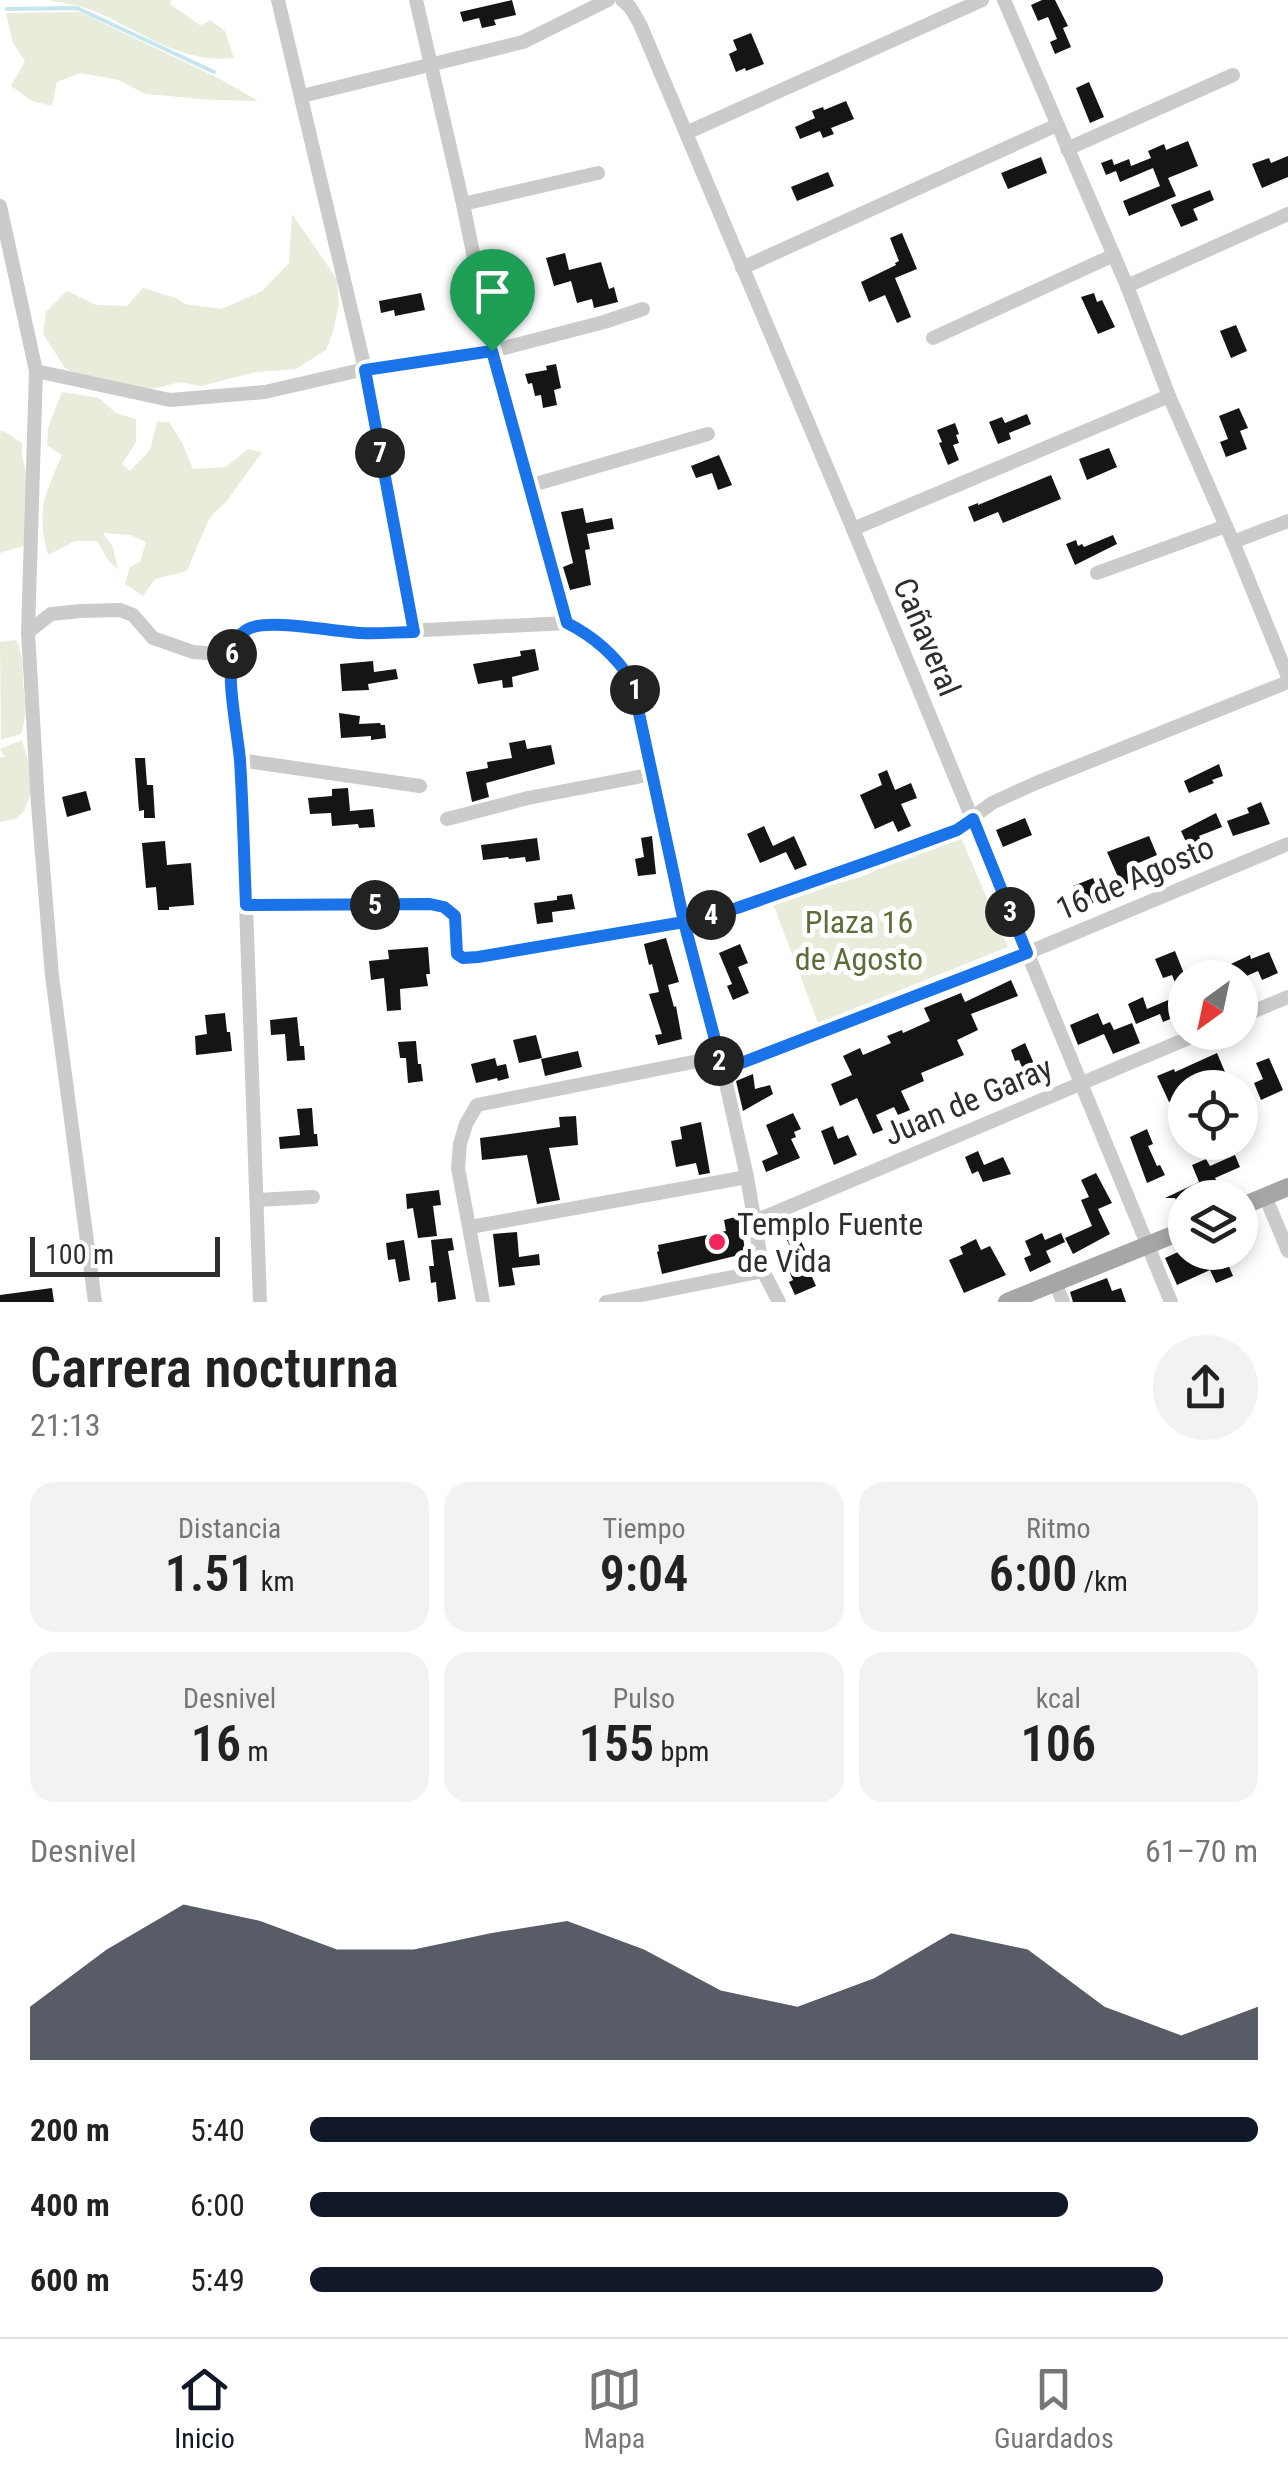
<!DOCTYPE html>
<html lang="es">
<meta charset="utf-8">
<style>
body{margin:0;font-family:"Roboto Condensed",sans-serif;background:#f2f2f2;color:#222;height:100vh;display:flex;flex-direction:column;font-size:38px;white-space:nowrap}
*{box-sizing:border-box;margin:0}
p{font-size:32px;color:#767676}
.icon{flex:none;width:55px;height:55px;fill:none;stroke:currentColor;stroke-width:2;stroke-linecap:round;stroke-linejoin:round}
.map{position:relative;height:1302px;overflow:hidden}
.sheet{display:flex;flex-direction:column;background:#fff;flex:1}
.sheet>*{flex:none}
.needle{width:65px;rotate:213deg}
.controls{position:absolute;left:1168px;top:960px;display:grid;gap:20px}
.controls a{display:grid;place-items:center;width:90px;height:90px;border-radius:50%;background:#fff;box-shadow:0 5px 15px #0003;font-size:50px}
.scale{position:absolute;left:30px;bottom:25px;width:190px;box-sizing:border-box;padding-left:10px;border:5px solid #2e2e2e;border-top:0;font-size:28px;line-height:35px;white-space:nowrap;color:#2e2e2e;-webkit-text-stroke:8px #fff;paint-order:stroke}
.pin{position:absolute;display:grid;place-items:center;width:85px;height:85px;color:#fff;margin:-102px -42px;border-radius:50% 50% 50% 0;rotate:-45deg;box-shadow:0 0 10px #0007}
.pin .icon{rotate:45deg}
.km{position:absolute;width:50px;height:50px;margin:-25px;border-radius:50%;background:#222;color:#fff;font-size:28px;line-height:50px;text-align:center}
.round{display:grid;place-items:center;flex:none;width:105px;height:105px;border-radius:52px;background:#f2f2f2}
.headline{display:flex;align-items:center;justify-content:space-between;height:170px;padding:0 30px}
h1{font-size:55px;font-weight:600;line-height:75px}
.stats{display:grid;grid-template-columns:repeat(3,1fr);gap:15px;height:170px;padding:10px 30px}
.stats div{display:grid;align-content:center;border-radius:25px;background:#f2f2f2;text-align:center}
.stats b{font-size:50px;font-weight:600}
.stats small{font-size:28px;font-weight:400}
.stats p{font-size:28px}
.chart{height:280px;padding:20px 30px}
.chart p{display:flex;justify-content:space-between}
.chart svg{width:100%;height:180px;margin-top:10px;fill:#111827;opacity:.7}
ul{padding:0 30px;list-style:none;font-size:32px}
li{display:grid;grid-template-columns:160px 120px 1fr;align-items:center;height:75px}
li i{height:25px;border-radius:12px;background:#111827}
.tab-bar{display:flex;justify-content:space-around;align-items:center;height:140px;border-top:2px solid #e0e0e0;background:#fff;font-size:28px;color:#767676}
.tab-bar a{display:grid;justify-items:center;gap:5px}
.tab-bar .active{color:#111827}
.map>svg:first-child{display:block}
</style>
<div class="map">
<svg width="1288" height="1302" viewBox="0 0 1288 1302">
<rect width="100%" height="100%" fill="#fff"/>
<g fill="#e8eddb">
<path d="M48 0H172L170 4 201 26 210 20 225 31 234 58C184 64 145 34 101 14 84 6 65 3 48 0Z"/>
<polygon points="80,12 220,79 258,101 214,100 145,94 119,80 80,73 57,82 52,106 32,101 11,86 25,61 13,43 6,13"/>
<polygon points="292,214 337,279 339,305 333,332 326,350 296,369 256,372 201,386 180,382 157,388 132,390 85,379 65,368 43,334 46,312 67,291 96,305 127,306 143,288 176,298 185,304 221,309 262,291 289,263"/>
<path d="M62 392 99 398 116 413 136 419V442L122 464 130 471 150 450 157 422H169L182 443 193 469 226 467 248 449 262 452 226 502 214 513 208 521 187 571 155 579 143 596 125 584 130 567 140 562 146 542 130 535 103 533 113 547 118 570 108 560 97 541H75L48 555C36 509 44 497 62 455L47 445 48 428Z"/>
<polygon points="0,431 4,431 22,443 22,455 26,473 27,545 0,553"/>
<path d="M16 640C26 663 21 669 24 691 25 710 27 715 21 734L1 740 0 642Z"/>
<polygon points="22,740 31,771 33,789 24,811 16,819 0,822 0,757 5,757 0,749"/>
<polygon points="959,833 1008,947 818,1023 772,901 861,877"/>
</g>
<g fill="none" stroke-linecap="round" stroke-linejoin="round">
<polyline stroke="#c6e6ee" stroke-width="4" points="7,9 77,8 214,72"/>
</g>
<g fill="#151515">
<polygon points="512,0 516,15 494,20 496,25 482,28 479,18 463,22 460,12"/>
<polygon points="1042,0 1055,0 1068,26 1063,28 1071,47 1055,54 1050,42 1057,39 1048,17 1038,21 1031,5"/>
<polygon points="751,33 764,64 746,71 745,68 736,72 729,54 737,50 733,40"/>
<polygon points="1089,82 1104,117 1090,123 1076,88"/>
<polygon points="846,101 854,119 831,128 834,134 823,138 820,131 800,139 795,127 815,118 812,111 823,107 824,110"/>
<polygon points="1188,141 1198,166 1168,178 1176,196 1129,216 1123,201 1160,186 1153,168 1120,182 1116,171 1106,175 1101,163 1112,159 1114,165 1129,159 1131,166 1151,158 1148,151 1164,144 1166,150"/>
<polygon points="1288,156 1288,177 1262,188 1252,164 1269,158 1271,163"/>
<polygon points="1041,157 1047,173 1008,189 1001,173"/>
<polygon points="828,172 834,186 797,201 791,187"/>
<polygon points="1210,190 1214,200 1193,209 1198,220 1181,227 1171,205"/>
<polygon points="902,233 917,269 895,278 911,317 897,323 885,295 869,302 861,282 896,265 895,263 899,261 890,238"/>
<polygon points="565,253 569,270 601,262 609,289 614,287 618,302 594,308 592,299 577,303 571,281 554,286 546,258"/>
<polygon points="421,293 425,310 395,316 394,310 381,313 379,301"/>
<polygon points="1094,293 1097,302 1102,300 1115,327 1098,334 1081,297"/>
<polygon points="1236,325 1247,351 1231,358 1220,331"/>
<polygon points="556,364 561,388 554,390 557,405 543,408 541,395 535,396 532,383 528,384 525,374 547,370 546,366"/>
<polygon points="1239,408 1248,428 1240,431 1247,449 1226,457 1220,442 1228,439 1219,416"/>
<polygon points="1027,414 1031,424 1009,433 1011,439 998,444 989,422 1002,417 1005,423"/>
<polygon points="955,423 959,434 956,435 959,443 953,445 959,460 948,465 939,443 942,442 937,430"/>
<polygon points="1109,448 1117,467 1087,480 1079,459"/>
<polygon points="719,455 732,485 718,490 712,473 696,478 691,466"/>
<polygon points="1051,475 1061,499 1003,523 998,512 974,522 968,507 978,503 978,505"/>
<polygon points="583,508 586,523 612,518 614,529 587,534 590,549 585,550 591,585 570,590 563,567 573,563 561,512"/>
<polygon points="1113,535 1117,544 1075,565 1066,544 1076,540 1078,546 1082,544 1084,547"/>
<polygon points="535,649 539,670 512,677 513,687 503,688 502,680 478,684 473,664 521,656 520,651"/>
<polygon points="373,661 374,672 396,669 398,679 368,684 369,690 342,691 340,664"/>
<polygon points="339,713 360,716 359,724 380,723 381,725 385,725 386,738 371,740 371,736 341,738"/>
<polygon points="525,740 527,749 551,745 555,764 486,783 489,797 472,802 466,772 488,768 487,762 512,758 509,743"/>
<polygon points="135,758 145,758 147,785 153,785 155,818 144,818 144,810 139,811"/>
<polygon points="1219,764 1223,776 1212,780 1214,783 1189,793 1184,781"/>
<polygon points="887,770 895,790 911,783 917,798 901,804 911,826 898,832 893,821 875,829 860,795 882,785 878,774"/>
<polygon points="348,788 350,811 373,809 375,827 359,828 358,824 332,826 331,813 310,814 308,798 332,796 332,789"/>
<polygon points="86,791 91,810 67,817 62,797"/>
<polygon points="1261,802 1270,824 1233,836 1227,821 1249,813 1247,808"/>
<polygon points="1216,813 1222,827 1199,836 1210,861 1197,866 1181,831"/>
<polygon points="1025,818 1032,835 1003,847 996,830"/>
<polygon points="764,826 773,846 794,836 807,865 795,870 786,852 760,863 747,834"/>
<polygon points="652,836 656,874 638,876 635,859 644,857 641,838"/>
<polygon points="1149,836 1157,855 1136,864 1142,878 1122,886 1107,852"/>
<polygon points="537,838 540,860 526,862 525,857 509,859 508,857 483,860 481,845"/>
<polygon points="165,841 167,865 191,863 194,905 169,907 169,910 158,910 156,887 146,888 142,843"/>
<polygon points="1093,878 1102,899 1082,908 1073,886"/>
<polygon points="572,894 575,909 552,912 553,922 537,924 534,903 557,900 557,896"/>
<polygon points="666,938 679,982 668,985 674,1007 676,1006 682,1039 658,1045 655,1035 662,1034 649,994 659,992 652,964 649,965 644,944"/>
<polygon points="740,944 748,963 738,967 749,993 733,1000 727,986 732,984 719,953"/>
<polygon points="428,947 430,974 426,974 428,986 400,989 401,1010 387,1011 384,978 371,980 369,961 389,959 388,950"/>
<polygon points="1175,951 1185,976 1185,1013 1163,1022 1160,1014 1136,1024 1128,1004 1143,997 1147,1009 1180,995 1172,975 1163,978 1155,959"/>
<polygon points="1269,952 1278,973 1262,980 1258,971 1242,978 1201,978 1250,955 1251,959"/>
<polygon points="1011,980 1018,996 971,1014 978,1030 957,1040 964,1055 921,1073 924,1081 901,1091 910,1110 898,1115 894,1107 876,1115 883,1130 873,1134 857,1098 840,1106 831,1084 852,1075 843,1056 860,1048 863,1055 891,1043 887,1036 902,1030 903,1033 930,1021 924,1008 961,993 965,1002"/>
<polygon points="225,1013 227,1032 230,1032 232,1051 196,1055 195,1036 207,1034 205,1015"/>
<polygon points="1098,1013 1103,1025 1110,1022 1114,1030 1132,1023 1140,1043 1113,1054 1104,1034 1078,1045 1070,1025"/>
<polygon points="297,1017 300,1046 304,1046 305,1060 287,1061 285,1034 271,1035 270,1020"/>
<polygon points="536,1035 542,1058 519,1063 513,1040"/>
<polygon points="416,1041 418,1064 421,1064 423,1081 408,1083 406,1058 400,1058 398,1042"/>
<polygon points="1025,1043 1035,1066 1042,1063 1047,1074 1028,1082 1019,1060 1015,1061 1011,1050"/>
<polygon points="578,1051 582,1067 545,1076 541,1059"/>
<polygon points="1217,1053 1225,1072 1205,1081 1208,1088 1185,1088 1185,1095 1169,1102 1157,1076 1174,1069 1175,1072"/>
<polygon points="495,1058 497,1066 506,1064 509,1078 498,1081 497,1078 476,1083 471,1064"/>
<polygon points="1269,1058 1283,1090 1261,1100 1254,1083 1263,1079 1256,1063"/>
<polygon points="753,1074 755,1089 770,1085 773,1094 743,1111 736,1081"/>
<polygon points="312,1108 314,1134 317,1134 318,1146 280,1149 279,1137 300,1135 297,1109"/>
<polygon points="793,1113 801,1129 794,1132 796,1137 791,1139 800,1158 766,1172 762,1161 778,1154 766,1125"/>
<polygon points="576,1116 578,1145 549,1148 560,1200 537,1204 527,1155 482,1160 480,1138 560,1127 559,1117"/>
<polygon points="701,1122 710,1173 699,1175 696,1163 676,1167 671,1141 682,1139 680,1127"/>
<polygon points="833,1126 838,1139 848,1135 857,1155 834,1165 821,1131"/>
<polygon points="1147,1129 1153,1144 1148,1146 1157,1166 1160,1165 1165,1175 1147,1183 1130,1137"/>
<polygon points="978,1151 984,1165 1003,1157 1011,1174 983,1182 978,1171 972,1174 965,1157"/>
<polygon points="1235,1155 1240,1167 1215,1178 1217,1182 1209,1185 1214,1198 1185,1198 1185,1218 1175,1198 1165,1198 1199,1182 1192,1165 1206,1159 1210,1166"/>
<polygon points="1096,1173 1112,1203 1098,1209 1110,1234 1073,1254 1065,1238 1092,1226 1081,1200 1089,1197 1081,1180"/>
<polygon points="439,1190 441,1205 433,1206 437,1236 418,1238 413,1208 407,1209 406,1194"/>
<polygon points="739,1216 745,1249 743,1254 662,1274 657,1252 659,1251 658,1245 726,1231 724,1220"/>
<polygon points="517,1232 519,1257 539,1254 540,1265 512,1268 515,1285 499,1287 493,1234"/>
<polygon points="1042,1233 1045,1240 1061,1233 1065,1242 1046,1251 1051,1262 1030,1272 1024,1258 1031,1255 1025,1241"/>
<polygon points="798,1235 807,1254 803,1256 816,1286 795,1295 789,1282 793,1280 780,1252 790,1247 787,1240"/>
<polygon points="452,1238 454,1250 448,1251 456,1299 438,1302 436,1282 431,1283 429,1266 434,1266 431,1240"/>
<polygon points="976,1239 981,1250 990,1246 1006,1275 964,1293 949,1260 963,1254 960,1247"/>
<polygon points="404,1240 410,1280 399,1282 395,1259 388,1260 386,1243"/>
<polygon points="1178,1252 1223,1252 1233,1276 1216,1283 1210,1270 1177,1285 1165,1258"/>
<polygon points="1107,1278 1112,1291 1121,1288 1126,1302 1073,1302 1070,1292"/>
<polygon points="52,1288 54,1302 0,1302 0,1295"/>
</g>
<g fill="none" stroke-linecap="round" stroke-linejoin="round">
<g stroke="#cbcbcb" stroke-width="14">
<polyline points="278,0 365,369 414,632"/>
<polyline points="416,0 463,204 493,351 567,623"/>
<polyline points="622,0 630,7 640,24 853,529 1171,1302"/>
<polyline points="1004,0 1127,286 1169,396 1233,542 1288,677"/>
<polyline points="302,96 523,42 608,0"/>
<polyline points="686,133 982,0"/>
<polyline points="1067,149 1233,75"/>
<polyline points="463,204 598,173"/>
<polyline points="0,206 36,371 28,632 38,805 52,976 95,1302"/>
<polyline points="742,268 1057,125"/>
<polyline points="1127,286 1288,214"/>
<polyline points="933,338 1114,255"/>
<polyline points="36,371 170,400 265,392 365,369 493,351 604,322 643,309"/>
<polyline points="529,486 708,434"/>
<polyline points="853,529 1169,396"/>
<polyline points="1233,542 1288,521"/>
<polyline points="1097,573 1226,526"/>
<polyline points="28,632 51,614 81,611 120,610 133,615 153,638 193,652 231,655"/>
<polyline points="239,760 420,786"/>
<polyline points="447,819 528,798 653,774"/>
<path d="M246 905H430L444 907 455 915C455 940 447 958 478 957L684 922 737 908 957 829 992 803 1036 783 1288 682"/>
<polyline points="1240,1017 1288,997"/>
<polyline points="723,1070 1027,953 1288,844"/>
<polyline points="1265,1196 1288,1251"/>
<polyline points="257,1200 313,1197"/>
<polyline points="755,1221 1203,1032"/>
<polyline points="470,1227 747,1177"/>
<polyline points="1055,1282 1063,1302"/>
<path d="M260 1302 246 905 239 760 231 655C237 637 244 627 263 625L365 633 567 623C595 637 615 655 632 681L684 922 723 1070 747 1177 763 1271 779 1302"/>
<polyline points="483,1302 458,1168 460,1144 466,1124 477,1105 718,1057"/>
<polyline points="606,1302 763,1271"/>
</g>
<g stroke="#a6a6a6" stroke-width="18">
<polyline points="1240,1207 1288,1187"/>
<polyline points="1007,1302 1185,1230"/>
</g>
</g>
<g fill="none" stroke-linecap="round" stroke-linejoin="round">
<defs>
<path id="route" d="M492 351 567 623C595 637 615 655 632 681L684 922 723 1070 1027 953 973 819 957 830 880 858 737 908 684 922 478 957 463 958 457 954 455 916 444 907 430 904 246 905C244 857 243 808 240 760 237 729 227 683 232 654 233 644 239 634 248 629 268 618 335 632 361 633 379 634 397 632 414 632L365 370 492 351"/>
</defs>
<use href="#route" stroke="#fff" stroke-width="20"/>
<use href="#route" stroke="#1a73e8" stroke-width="12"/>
</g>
<circle fill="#f1255a" stroke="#fff" stroke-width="4" cx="717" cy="1242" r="10"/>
<g text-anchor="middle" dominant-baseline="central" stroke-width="10" stroke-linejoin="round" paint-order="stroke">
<g font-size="32" fill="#2e2e2e" stroke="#fff">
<text transform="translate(927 637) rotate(67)">Cañaveral</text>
<text transform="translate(1135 878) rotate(-23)">16 de Agosto</text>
<text transform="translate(968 1101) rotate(-23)">Juan de Garay</text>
</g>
<g font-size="32" fill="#5b6d39" stroke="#fff">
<text x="859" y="922">Plaza 16<tspan x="859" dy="37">de Agosto</tspan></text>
</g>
<g font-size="32" fill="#2e2e2e" stroke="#fff" text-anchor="start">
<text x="737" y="1224">Templo Fuente<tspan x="737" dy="37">de Vida</tspan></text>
</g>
</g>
</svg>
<div class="controls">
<a><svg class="needle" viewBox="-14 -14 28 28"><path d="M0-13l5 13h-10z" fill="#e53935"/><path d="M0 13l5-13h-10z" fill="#767676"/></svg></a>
<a><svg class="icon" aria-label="locate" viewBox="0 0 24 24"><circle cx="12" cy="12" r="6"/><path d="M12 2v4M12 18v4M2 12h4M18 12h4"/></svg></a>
<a><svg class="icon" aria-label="layers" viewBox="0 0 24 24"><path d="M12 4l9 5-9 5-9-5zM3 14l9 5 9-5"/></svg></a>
</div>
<div class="scale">100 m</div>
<div class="pin" style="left:492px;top:351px;background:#1e9e55"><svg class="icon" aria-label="arrive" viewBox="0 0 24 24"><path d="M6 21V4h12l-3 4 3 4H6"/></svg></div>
<b class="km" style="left:635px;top:690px">1</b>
<b class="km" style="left:719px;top:1061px">2</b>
<b class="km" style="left:1010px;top:912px">3</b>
<b class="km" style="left:711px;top:915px">4</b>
<b class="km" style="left:375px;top:905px">5</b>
<b class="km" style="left:232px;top:654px">6</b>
<b class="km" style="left:380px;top:453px">7</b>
</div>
<section class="sheet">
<div class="headline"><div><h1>Carrera nocturna</h1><p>21:13</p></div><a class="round"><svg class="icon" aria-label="share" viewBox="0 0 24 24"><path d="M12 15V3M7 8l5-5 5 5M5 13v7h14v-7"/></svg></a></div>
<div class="stats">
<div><p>Distancia</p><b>1.51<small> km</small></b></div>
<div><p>Tiempo</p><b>9:04</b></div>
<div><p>Ritmo</p><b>6:00<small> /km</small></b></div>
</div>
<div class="stats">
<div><p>Desnivel</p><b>16<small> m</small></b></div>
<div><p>Pulso</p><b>155<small> bpm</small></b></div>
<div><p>kcal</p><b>106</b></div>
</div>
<div class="chart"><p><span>Desnivel</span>61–70 m</p>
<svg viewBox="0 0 160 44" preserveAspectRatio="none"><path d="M0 44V31L10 17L20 6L30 10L40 17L50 17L60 13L70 10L80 17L90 27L100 31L110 24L120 13L130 17L140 31L150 38L160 31V44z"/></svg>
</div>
<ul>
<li><b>200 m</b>5:40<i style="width:100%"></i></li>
<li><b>400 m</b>6:00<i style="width:80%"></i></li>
<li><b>600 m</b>5:49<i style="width:90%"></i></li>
</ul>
</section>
<nav class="tab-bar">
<a class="active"><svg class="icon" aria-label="home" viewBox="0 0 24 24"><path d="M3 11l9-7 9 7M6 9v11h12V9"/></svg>Inicio</a>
<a><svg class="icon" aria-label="map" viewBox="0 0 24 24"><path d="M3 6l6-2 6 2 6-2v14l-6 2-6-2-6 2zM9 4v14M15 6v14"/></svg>Mapa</a>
<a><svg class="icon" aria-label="saved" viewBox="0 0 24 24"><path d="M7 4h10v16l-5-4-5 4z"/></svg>Guardados</a>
</nav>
